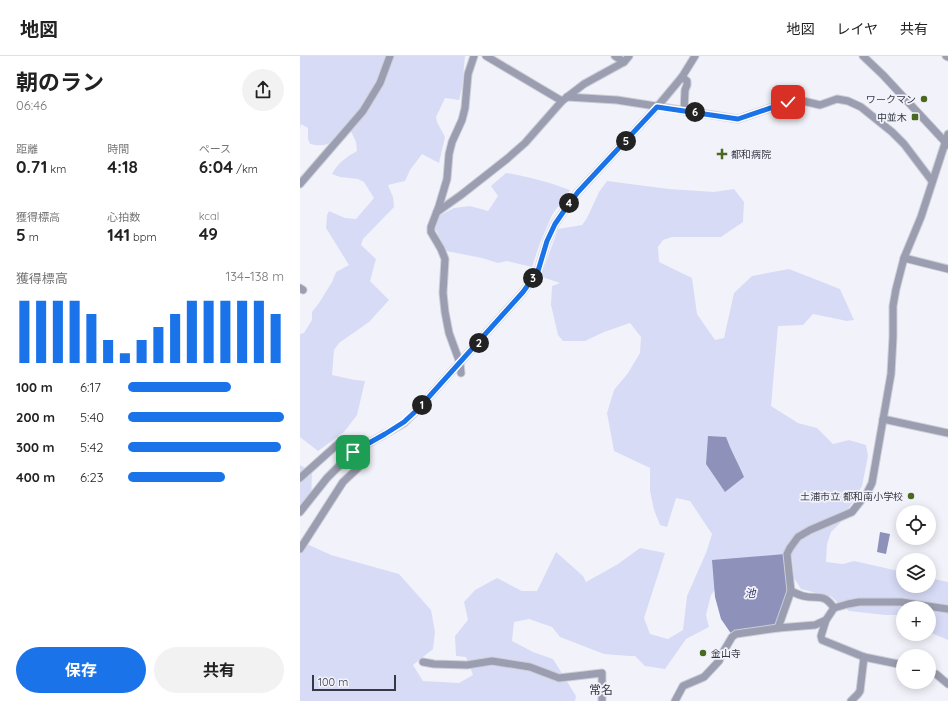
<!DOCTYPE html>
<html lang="ja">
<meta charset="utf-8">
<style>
body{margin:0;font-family:Quicksand,"Noto Sans JP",sans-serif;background:#f2f2f2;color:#222;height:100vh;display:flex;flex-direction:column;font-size:15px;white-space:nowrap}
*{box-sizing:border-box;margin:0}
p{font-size:13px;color:#767676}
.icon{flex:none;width:22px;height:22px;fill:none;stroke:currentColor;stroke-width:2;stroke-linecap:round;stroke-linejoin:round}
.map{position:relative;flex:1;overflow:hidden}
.sheet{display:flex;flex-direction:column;background:#fff;width:300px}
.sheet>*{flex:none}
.tools{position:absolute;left:596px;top:449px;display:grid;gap:8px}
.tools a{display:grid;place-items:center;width:40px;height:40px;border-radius:50%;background:#fff;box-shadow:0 2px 10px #0003;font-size:20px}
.scale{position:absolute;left:12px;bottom:10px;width:84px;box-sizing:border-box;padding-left:4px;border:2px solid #363845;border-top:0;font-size:11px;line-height:14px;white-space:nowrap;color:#363845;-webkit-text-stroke:3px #f2f3fa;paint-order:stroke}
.pin{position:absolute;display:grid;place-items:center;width:34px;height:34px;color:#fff;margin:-17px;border-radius:8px;box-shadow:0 2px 6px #0006}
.km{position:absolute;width:20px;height:20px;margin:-10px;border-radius:50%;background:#222;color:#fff;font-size:11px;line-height:20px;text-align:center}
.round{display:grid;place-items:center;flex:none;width:42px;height:42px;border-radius:21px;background:#f2f2f2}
.summary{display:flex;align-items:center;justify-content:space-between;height:68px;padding:0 16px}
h1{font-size:22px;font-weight:700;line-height:30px}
.stats{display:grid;grid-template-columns:repeat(3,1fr);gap:6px;height:68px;padding:4px 16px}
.stats div{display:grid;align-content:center}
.stats b{font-size:17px;font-weight:700}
.stats small{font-size:11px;font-weight:400}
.stats p{font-size:11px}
.chart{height:112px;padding:8px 16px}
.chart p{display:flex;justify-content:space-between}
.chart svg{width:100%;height:72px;margin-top:4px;stroke:#1a73e8;stroke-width:6}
.primary-button{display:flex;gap:8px;margin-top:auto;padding:8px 16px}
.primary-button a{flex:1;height:46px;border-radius:24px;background:#1a73e8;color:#fff;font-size:16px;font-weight:700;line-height:46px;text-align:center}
.primary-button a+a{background:#f2f2f2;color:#222}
ul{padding:0 16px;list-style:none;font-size:13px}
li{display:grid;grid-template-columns:64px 48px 1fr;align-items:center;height:30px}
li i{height:10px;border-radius:5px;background:#1a73e8}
header{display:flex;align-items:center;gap:24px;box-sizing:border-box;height:56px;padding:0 20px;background:#fff;border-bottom:1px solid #e0e0e0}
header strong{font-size:19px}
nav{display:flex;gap:22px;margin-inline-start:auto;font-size:14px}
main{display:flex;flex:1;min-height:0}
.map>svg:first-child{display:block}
</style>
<header>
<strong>地図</strong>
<nav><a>地図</a><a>レイヤ</a><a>共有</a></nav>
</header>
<main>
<section class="sheet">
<div class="summary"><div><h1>朝のラン</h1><p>06:46</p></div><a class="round"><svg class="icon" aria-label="share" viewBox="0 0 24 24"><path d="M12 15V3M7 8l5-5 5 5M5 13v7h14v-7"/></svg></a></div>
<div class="stats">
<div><p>距離</p><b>0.71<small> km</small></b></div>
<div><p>時間</p><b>4:18</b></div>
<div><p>ペース</p><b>6:04<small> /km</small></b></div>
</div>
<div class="stats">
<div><p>獲得標高</p><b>5<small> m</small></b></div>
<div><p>心拍数</p><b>141<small> bpm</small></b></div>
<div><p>kcal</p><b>49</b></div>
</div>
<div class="chart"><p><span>獲得標高</span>134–138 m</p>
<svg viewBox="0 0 160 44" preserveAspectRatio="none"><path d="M5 44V6M15 44V6M25 44V6M35 44V6M45 44V14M55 44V30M65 44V38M75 44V30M85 44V22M95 44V14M105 44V6M115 44V6M125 44V6M135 44V6M145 44V6M155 44V14"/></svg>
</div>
<ul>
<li><b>100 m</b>6:17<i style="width:66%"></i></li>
<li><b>200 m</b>5:40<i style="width:100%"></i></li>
<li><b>300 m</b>5:42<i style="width:98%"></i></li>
<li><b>400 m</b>6:23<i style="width:62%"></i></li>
</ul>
<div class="primary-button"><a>保存</a><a>共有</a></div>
</section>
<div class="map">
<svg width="648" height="645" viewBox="0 0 648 645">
<rect width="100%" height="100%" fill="#f2f3fa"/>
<g fill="#d8dbf6">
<path d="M0 0H165L162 32 159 44 145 42 136 61 137 66 145 81 139 107 122 98 110 114 105 125 88 129 93 141 94 151 63 183 61 189 76 203 70 225 89 244 69 266 39 287 34 294 32 319 55 324 65 325 57 359 44 376 18 395 0 381V278L4 277 12 264V256L19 247 32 226 36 216 49 209 26 172 27 159 29 155 45 162 56 163 74 142 64 126 58 123 40 121 32 118C39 106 45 102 57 95L56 86 48 69C36 83 30 93 10 88L8 83V72L1 68 0 72Z"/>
<path d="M206 117C230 121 248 126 270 134L252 159 240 187 232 211 207 205 198 207 182 202 146 195 135 172 137 161 154 152 170 150 188 155 198 140 191 130Z"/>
<polygon points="307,125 369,133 414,136 434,133 444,146 443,166 421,181 372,181 363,184 358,191 359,206 392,222 397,258 415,284 424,282 434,237 452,220 489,213 540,233 554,264 547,265 513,258 503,269 478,270 471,350 498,367 517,372 533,388 549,384 566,389 568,400 562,430 540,467 531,476 527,488 526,506 543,508 554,505 603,516 603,530 629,530 629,522 648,526 648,584 629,576 629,552 603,552 603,562 596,559 585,559 549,555 538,547 532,541 501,533 494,522 492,501 465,504 427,519 411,539 406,559 409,571 386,583 365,613 345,610 335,600 329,600 304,598 260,581 252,571 229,563 214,566 212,585 233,596 253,603 276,640 275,645 0,645 0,499 7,488 31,499 99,518 131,554 135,576 133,593 113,609 123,625 159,627 173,619 166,601 156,600 155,580 168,564 164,546 175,534 197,522 222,535 237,535 256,496 283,520 286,526 318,508 340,492 365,497 344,562 350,578 368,583 383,574 387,540 406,497 412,478 390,445 376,442 367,471 360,469 354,454 350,435 350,412 314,395 307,357 314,334 328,317 340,297 341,281 330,267 304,276 285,285 263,285 258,279 251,249 252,230 260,227 239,220 245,209 258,173 282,169 287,162 299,136"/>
<polygon points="0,409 12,416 11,447 0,448"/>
</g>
<g fill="#8e92bb">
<path d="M408 380 426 381C431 395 438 407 444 421L425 436 406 408Z"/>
<polygon points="580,476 590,478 586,498 577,496"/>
<polygon points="485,498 489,535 477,571 432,579 421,563 415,541 412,504"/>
</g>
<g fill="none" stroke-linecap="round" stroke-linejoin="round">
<defs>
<g id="minor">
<polyline points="186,0 262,45"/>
<polyline points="315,0 324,6"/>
<polyline points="563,0 583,19 648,89"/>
<polyline points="646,0 648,1"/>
<polyline points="382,21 387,25 387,29 385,34 384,55"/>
<polyline points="267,41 317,44 438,63 488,46 503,45 520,49 537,43 548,45 561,51 592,76 604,88 632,125"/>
<polyline points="0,128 63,55 80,27 90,0"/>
<polyline points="137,156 161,139 208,102 225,87 262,45 266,42 267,41 284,28 324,6 329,0"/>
<polyline points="604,202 648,213"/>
<polyline points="0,232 3,234"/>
<polyline points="161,317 160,307 149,277 145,256 143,237 145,203 141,193 134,181 131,176 131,171 139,150 147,123 149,98 152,86 162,64 165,52 168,18 174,0"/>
<polyline points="583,363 648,377"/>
<polyline points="0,422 39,387 43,386 46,388 60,407 59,411 43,426 0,493"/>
<polyline points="0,456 27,422 53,396 85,378 104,367 118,353 223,236 238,215 247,185 255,168 266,152 278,136 357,51 382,21 395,0"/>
<path d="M491 535C495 537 499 539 503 540 518 544 523 536 534 552"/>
<polyline points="478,572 491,535 487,498 490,492 498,481 510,474 552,456 567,437 572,427 591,318 593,281 593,250 596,233 604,202 621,161 648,78"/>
<polyline points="123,606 134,608 167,609 192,605 230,611 259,622 302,617 302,645"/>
<polyline points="603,609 564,601 522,584 521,580 526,564 534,552 548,548 559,546 601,546 648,553"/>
<polyline points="629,616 636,618 648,628"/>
<polyline points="375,645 383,630 404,621 419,605 422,598 432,581 436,578 478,572 515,569 526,564"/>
<polyline points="551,645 558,638 560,635 564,601"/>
</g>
</defs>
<use href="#minor" stroke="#ccced6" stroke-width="9"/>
<use href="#minor" stroke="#9b9db0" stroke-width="7"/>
</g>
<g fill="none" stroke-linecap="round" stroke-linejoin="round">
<defs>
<polyline id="route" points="53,396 85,378 104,366 118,353 223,236 238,215 247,185 255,168 266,152 278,136 357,51 438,63 488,46"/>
</defs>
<use href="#route" stroke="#fff" stroke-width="8"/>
<use href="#route" stroke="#1a73e8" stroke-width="5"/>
</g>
<g fill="#48691f" stroke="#f2f3fa" stroke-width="1.5">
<circle cx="624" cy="43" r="4"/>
<rect x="611" y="57" width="8" height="8" rx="2"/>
<path d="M420 92h4v4h4v4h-4v4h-4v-4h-4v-4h4z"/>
<circle cx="611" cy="440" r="4"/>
<circle cx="403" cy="597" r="4"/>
</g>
<g text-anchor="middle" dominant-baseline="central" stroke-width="3.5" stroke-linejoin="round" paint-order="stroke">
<g font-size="10" fill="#363845" stroke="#f2f3fa" text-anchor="end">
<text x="616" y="43">ワークマン</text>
<text x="607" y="61">中並木</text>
<text x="431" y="98" text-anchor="start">都和病院</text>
<text x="603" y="440">土浦市立 都和南小学校</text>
<text x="411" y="597" text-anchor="start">金山寺</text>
</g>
<g font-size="11" font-style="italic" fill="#34356a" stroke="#f2f3fa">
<text x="450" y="537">池</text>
</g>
<g font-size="12" fill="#363845" stroke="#f2f3fa">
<text x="301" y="633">常名</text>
</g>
</g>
</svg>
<div class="tools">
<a><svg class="icon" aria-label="locate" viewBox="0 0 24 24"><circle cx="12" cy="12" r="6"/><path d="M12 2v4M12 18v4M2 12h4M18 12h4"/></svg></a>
<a><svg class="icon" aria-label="layers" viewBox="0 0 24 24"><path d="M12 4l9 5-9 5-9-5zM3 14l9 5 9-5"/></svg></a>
<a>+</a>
<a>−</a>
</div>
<div class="scale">100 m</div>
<div class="pin" style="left:53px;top:396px;background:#1e9e55"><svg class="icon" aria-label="arrive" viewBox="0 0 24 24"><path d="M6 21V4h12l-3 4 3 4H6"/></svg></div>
<div class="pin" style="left:488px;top:46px;background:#d93025"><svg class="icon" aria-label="check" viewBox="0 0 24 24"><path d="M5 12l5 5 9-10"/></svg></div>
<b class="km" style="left:122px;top:349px">1</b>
<b class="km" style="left:179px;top:287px">2</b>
<b class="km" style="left:233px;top:222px">3</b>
<b class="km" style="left:269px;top:147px">4</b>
<b class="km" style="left:326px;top:85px">5</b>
<b class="km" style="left:395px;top:56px">6</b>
</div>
</main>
